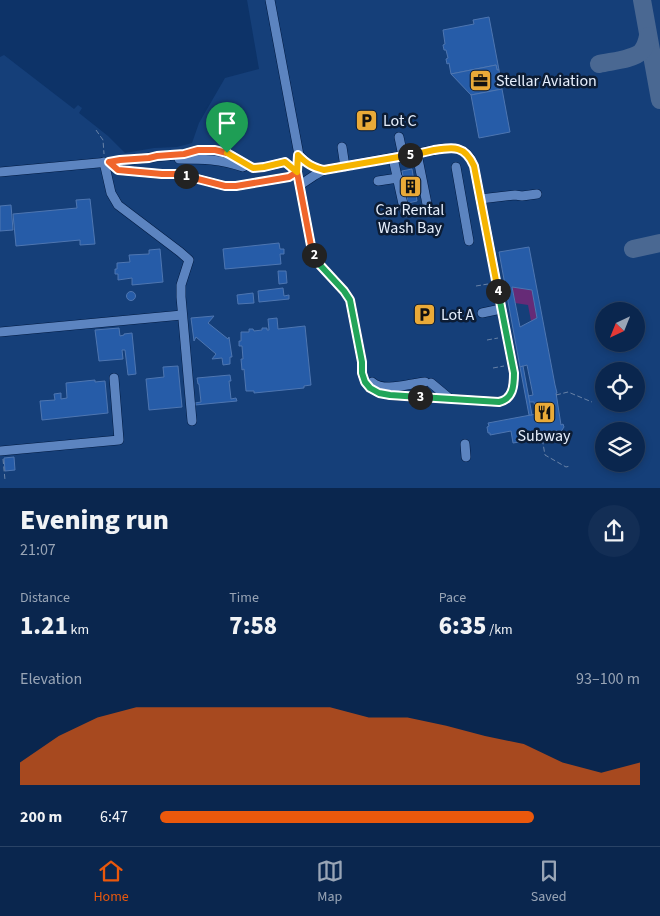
<!DOCTYPE html>
<meta charset="utf-8">
<style>
body{margin:0;font-family:"Source Sans 3",sans-serif;background:#132e55;color:#f1f3f6;height:100vh;display:flex;flex-direction:column;font-size:19px;white-space:nowrap}
*{box-sizing:border-box;margin:0}
p{font-size:16px;color:#99a5b6}
.icon{flex:none;width:28px;height:28px;fill:none;stroke:currentColor;stroke-width:2;stroke-linecap:round;stroke-linejoin:round}
.map{position:relative;height:488px;overflow:hidden}
.panel{display:flex;flex-direction:column;background:#0a264e;flex:1}
.panel>*{flex:none}
.needle{width:32px;rotate:223deg}
.fabs{position:absolute;left:595px;top:302px;display:grid;gap:10px}
.fabs a{display:grid;place-items:center;width:50px;height:50px;border-radius:50%;background:#0a264e;box-shadow:0 2px 8px #0003,0 0 0 1px #2a4366;font-size:25px}
.pin{position:absolute;display:grid;place-items:center;width:42px;height:42px;color:#fff;margin:-51px -21px;border-radius:50% 50% 50% 0;rotate:-45deg;box-shadow:0 0 5px #0007}
.pin .icon{rotate:45deg}
.km{position:absolute;width:25px;height:25px;margin:-12px;border-radius:50%;background:#222;color:#fff;font-size:14px;line-height:25px;text-align:center}
.round{display:grid;place-items:center;flex:none;width:52px;height:52px;border-radius:26px;background:#132e55}
.overview{display:flex;align-items:center;justify-content:space-between;height:85px;padding:0 20px}
h1{font-size:28px;font-weight:800;line-height:38px}
.stats{display:grid;grid-template-columns:repeat(3,1fr);gap:8px;height:85px;padding:5px 20px}
.stats div{display:grid;align-content:center}
.stats b{font-size:25px;font-weight:800}
.stats small{font-size:14px;font-weight:400}
.stats p{font-size:14px}
.chart{height:140px;padding:10px 20px}
.chart p{display:flex;justify-content:space-between}
.chart svg{width:100%;height:90px;margin-top:5px;fill:#ea580c;opacity:.7}
ul{padding:0 20px;list-style:none;font-size:16px}
li{display:grid;grid-template-columns:80px 60px 1fr;align-items:center;height:38px}
li i{height:12px;border-radius:6px;background:#ea580c}
.tab-bar{display:flex;justify-content:space-around;align-items:center;height:70px;border-top:1px solid #2a4366;background:#0a264e;font-size:14px;color:#99a5b6}
.tab-bar a{display:grid;justify-items:center;gap:2px}
.tab-bar .on{color:#ea580c}
.map>svg:first-child{display:block}
</style>
<div class="map">
<svg width="660" height="489" viewBox="0 0 660 489">
<rect width="100%" height="100%" fill="#0d3368"/>
<path fill="#153f79" fill-rule="evenodd" d="M247 0H660V488H0V57L4 55 74 109 78 105 82 108 79 113 108 136 125 153 154 148 177 147 192 143 199 123 225 78 259 69ZM604 311H636V344H604ZM604 371H636V404H604ZM604 431H636V464H604Z"/>
<polygon fill="#662b77" points="512,287 532,290 537,318 531,321 528,305 515,303"/>
<g fill="none" stroke-linecap="round" stroke-linejoin="round">
<g stroke="#4a6892" stroke-width="18">
<polyline points="642,0 660,100"/>
<path d="M599 64C611 61 633 60 642 51 645 47 647 41 648 36"/>
<polyline points="633,249 660,243"/>
</g>
</g>
<g fill="#265ca8" stroke="#4e76b1" fill-rule="evenodd">
<polygon points="489,17 499,70 497,70 496,65 451,74 449,63 447,64 446,59 448,58 446,50 444,50 443,45 445,44 443,30 474,24 473,20"/>
<polygon points="496,65 497,70 499,70 502,89 471,95 451,74"/>
<polygon points="502,89 510,132 479,138 471,95"/>
<polygon points="412,169 417,201 408,203 402,171"/>
<polygon points="90,199 95,244 80,245 80,240 16,246 13,214 77,208 76,200"/>
<polygon points="11,205 13,230 0,231 0,206"/>
<polygon points="279,243 280,249 284,249 284,254 280,254 281,264 225,269 223,249"/>
<path d="M529 247 555 385 557 393H556L561 425 563 424 564 427 560 433 557 431 531 434 532 440 513 443 511 431 490 435V433H488L487 427 489 426 488 423 536 414 534 402H529L528 396 533 395 527 365 520 367 499 252ZM512 287 532 290 537 318 520 327Z"/>
<polygon points="160,249 163,282 132,285 132,278 118,280 118,274 115,274 115,269 117,269 117,263 130,262 129,255 149,254 149,250"/>
<polygon points="278,271 286,271 287,283 279,284"/>
<polygon points="283,288 284,296 289,295 289,299 259,302 258,291"/>
<circle cx="131" cy="296" r="4.5"/>
<polygon points="253,293 254,303 238,304 237,295"/>
<polygon points="214,316 208,323 228,339 229,337 232,357 230,357 230,364 223,365 222,358 212,359 216,354 196,337 194,341 191,318"/>
<polygon points="277,318 278,329 305,326 311,385 304,386 304,388 254,393 254,391 246,391 244,369 242,370 241,359 243,359 242,346 239,346 239,341 241,341 241,332 249,332 249,329 253,329 254,331 262,330 262,328 267,328 267,330 269,330 268,319"/>
<polygon points="119,328 120,336 124,335 124,334 132,333 136,374 128,375 125,350 122,350 123,359 99,361 95,330"/>
<polygon points="178,366 182,407 149,410 146,379 164,377 163,367"/>
<polygon points="523,366 532,415 529,415 520,367"/>
<polygon points="230,375 231,381 229,381 231,399 236,398 237,401 195,405 195,403 201,402 199,384 198,384 197,378"/>
<polygon points="95,380 95,382 105,381 108,413 42,420 40,401 55,400 54,394 61,393 61,399 67,398 66,383"/>
<polygon points="14,457 15,470 5,471 4,458"/>
</g>
<g fill="none" stroke-linecap="round" stroke-linejoin="round">
<defs>
<g id="minor">
<path d="M270 0 299 155 297 172 312 251 320 265 344 291 350 300 362 362V373L365 382 370 388 379 393 390 395 499 402C513 399 514 386 514 373L474 166C468 151 461 148 446 148L324 170 315 175 300 185"/>
<polyline points="399,137 403,156"/>
<polyline points="342,147 345,167"/>
<path d="M299 155C307 164 312 167 324 170"/>
<polyline points="393,158 405,213 428,209 417,154"/>
<path d="M179 159C203 159 220 159 243 167"/>
<polyline points="104,162 111,193 118,205 180,252 189,260 181,285 181,297 192,421"/>
<polyline points="109,162 118,170 162,174 175,174 191,177 225,186 236,186 289,177 297,172"/>
<polyline points="456,167 469,241"/>
<polyline points="0,172 109,162 184,154 198,150 215,151 227,153 253,168 264,167 285,162 297,172"/>
<polyline points="378,181 398,178"/>
<polyline points="480,199 515,195 522,196 537,194"/>
<polyline points="482,313 501,309"/>
<polyline points="0,332 182,315"/>
<path d="M372 382C384 393 410 383 425 382"/>
<polyline points="431,383 449,398"/>
<polyline points="465,444 466,457"/>
<polyline points="0,451 119,440 114,378"/>
</g>
</defs>
<use href="#minor" stroke="#011a41" stroke-width="10"/>
<g stroke="#6882a7" stroke-width="1" stroke-dasharray="5 2.5" stroke-linecap="butt">
<polyline points="96,130 103,140 104,154"/>
<polyline points="476,286 488,284"/>
<polyline points="487,340 498,338"/>
<polyline points="493,368 504,366"/>
<polyline points="556,395 568,392 592,402"/>
<polyline points="541,432 545,455 566,467 570,466"/>
<polyline points="3,459 5,480"/>
</g>
<use href="#minor" stroke="#5c84c0" stroke-width="9"/>
</g>
<g fill="none" stroke-linecap="round" stroke-linejoin="round">
<defs>
<polyline id="split-1" points="186,176 176,174 162,174 118,170 109,162 120,160 149,158 157,156 184,154 198,150 215,150 227,153"/>
<polyline id="split-2" points="186,176 225,186 236,186 289,177 297,172 312,251 314,255"/>
<polyline id="split-3" points="314,255 320,265 344,291 350,300 362,362 362,373 365,382 370,388 379,393 390,395 420,397"/>
<path id="split-4" d="M420 397 499 402C513 399 514 386 514 373L498 291"/>
<path id="split-5" d="M410 155C418 154 426 152 434 150 453 147 465 145 474 166L498 291"/>
<path id="split-6" d="M227 153 253 168 264 167 285 162 297 172 298 155C307 164 312 167 324 170L410 155"/>
</defs>
<use href="#split-1" stroke="#fff" stroke-width="10"/>
<use href="#split-2" stroke="#fff" stroke-width="10"/>
<use href="#split-3" stroke="#fff" stroke-width="10"/>
<use href="#split-4" stroke="#fff" stroke-width="10"/>
<use href="#split-5" stroke="#fff" stroke-width="10"/>
<use href="#split-6" stroke="#fff" stroke-width="10"/>
<use href="#split-1" stroke="#f0652b" stroke-width="6"/>
<use href="#split-2" stroke="#f0652b" stroke-width="6"/>
<use href="#split-3" stroke="#22a559" stroke-width="6"/>
<use href="#split-4" stroke="#22a559" stroke-width="6"/>
<use href="#split-5" stroke="#f5b400" stroke-width="6"/>
<use href="#split-6" stroke="#f5b400" stroke-width="6"/>
</g>
<defs>
<symbol id="office-square" viewBox="-11 -11 22 22"><rect x="-9" y="-9" width="18" height="18" rx="4" fill="#eaaa38" stroke="#0c1c34"/><path d="M-6-3h4V-5.5h4V-3h4V5H-6ZM-1-4.5V-3h2v-1.5ZM-6 0V1H6V0Z" fill="#111"/></symbol>
<symbol id="parking-square" viewBox="-11 -11 22 22"><rect x="-9" y="-9" width="18" height="18" rx="4" fill="#eaaa38" stroke="#0c1c34"/><path d="M-3.5-5.5H1a3.5 3.5 0 0 1 0 7H-1V5.5H-3.5ZM-1-3.4V-.6H.8a1.4 1.4 0 0 0 0-2.8Z" fill="#111"/></symbol>
<symbol id="building-square" viewBox="-11 -11 22 22"><rect x="-9" y="-9" width="18" height="18" rx="4" fill="#eaaa38" stroke="#0c1c34"/><path d="M-4-6H4V6H1V3H-1V6H-4ZM-2.5-4.3h1.7v1.8h-1.7ZM.8-4.3h1.7v1.8H.8ZM-2.5-1h1.7V.8h-1.7ZM.8-1h1.7V.8H.8Z" fill="#111"/></symbol>
<symbol id="restaurant-square" viewBox="-11 -11 22 22"><rect x="-9" y="-9" width="18" height="18" rx="4" fill="#eaaa38" stroke="#0c1c34"/><path d="M-5-6h1v4h1v-4h1v4h1v-4h1v5L-1.5 .5V6h-2V.5L-5-1ZM5-6V6H3V1.5H1.5Q1.5-4 5-6Z" fill="#111"/></symbol>
</defs>
<g fill-rule="evenodd">
<use href="#office-square" x="468" y="68" width="25" height="25"/>
<use href="#parking-square" x="354" y="108" width="25" height="25"/>
<use href="#building-square" x="398" y="174" width="25" height="25"/>
<use href="#parking-square" x="412" y="302" width="25" height="25"/>
<use href="#restaurant-square" x="532" y="400" width="25" height="25"/>
</g>
<g text-anchor="middle" dominant-baseline="central" stroke-width="5" stroke-linejoin="round" paint-order="stroke">
<g font-size="16" fill="#e6effd" stroke="#0c1c34" text-anchor="start">
<text x="496" y="81">Stellar Aviation</text>
<text x="383" y="121">Lot C</text>
<text x="410" y="210" text-anchor="middle">Car Rental<tspan x="410" dy="18">Wash Bay</tspan></text>
<text x="441" y="315">Lot A</text>
<text x="544" y="436" text-anchor="middle">Subway</text>
</g>
</g>
</svg>
<div class="fabs">
<a><svg class="needle" viewBox="-14 -14 28 28"><path d="M0-13l5 13h-10z" fill="#e53935"/><path d="M0 13l5-13h-10z" fill="#99a5b6"/></svg></a>
<a><svg class="icon" aria-label="locate" viewBox="0 0 24 24"><circle cx="12" cy="12" r="6"/><path d="M12 2v4M12 18v4M2 12h4M18 12h4"/></svg></a>
<a><svg class="icon" aria-label="layers" viewBox="0 0 24 24"><path d="M12 4l9 5-9 5-9-5zM3 14l9 5 9-5"/></svg></a>
</div>
<div class="pin" style="left:227px;top:153px;background:#1e9e55"><svg class="icon" aria-label="arrive" viewBox="0 0 24 24"><path d="M6 21V4h12l-3 4 3 4H6"/></svg></div>
<b class="km" style="left:186px;top:176px">1</b>
<b class="km" style="left:314px;top:255px">2</b>
<b class="km" style="left:420px;top:397px">3</b>
<b class="km" style="left:498px;top:291px">4</b>
<b class="km" style="left:410px;top:155px">5</b>
</div>
<section class="panel">
<div class="overview"><div><h1>Evening run</h1><p>21:07</p></div><a class="round"><svg class="icon" aria-label="share" viewBox="0 0 24 24"><path d="M12 15V3M7 8l5-5 5 5M5 13v7h14v-7"/></svg></a></div>
<div class="stats">
<div><p>Distance</p><b>1.21<small> km</small></b></div>
<div><p>Time</p><b>7:58</b></div>
<div><p>Pace</p><b>6:35<small> /km</small></b></div>
</div>
<div class="chart"><p><span>Elevation</span>93–100 m</p>
<svg viewBox="0 0 160 44" preserveAspectRatio="none"><path d="M0 44V33L10 20L20 11L30 6L40 6L50 6L60 6L70 6L80 6L90 11L100 11L110 15L120 20L130 24L140 33L150 38L160 33V44z"/></svg>
</div>
<ul>
<li><b>200 m</b>6:47<i style="width:78%"></i></li>
</ul>
</section>
<nav class="tab-bar">
<a class="on"><svg class="icon" aria-label="home" viewBox="0 0 24 24"><path d="M3 11l9-7 9 7M6 9v11h12V9"/></svg>Home</a>
<a><svg class="icon" aria-label="map" viewBox="0 0 24 24"><path d="M3 6l6-2 6 2 6-2v14l-6 2-6-2-6 2zM9 4v14M15 6v14"/></svg>Map</a>
<a><svg class="icon" aria-label="saved" viewBox="0 0 24 24"><path d="M7 4h10v16l-5-4-5 4z"/></svg>Saved</a>
</nav>
